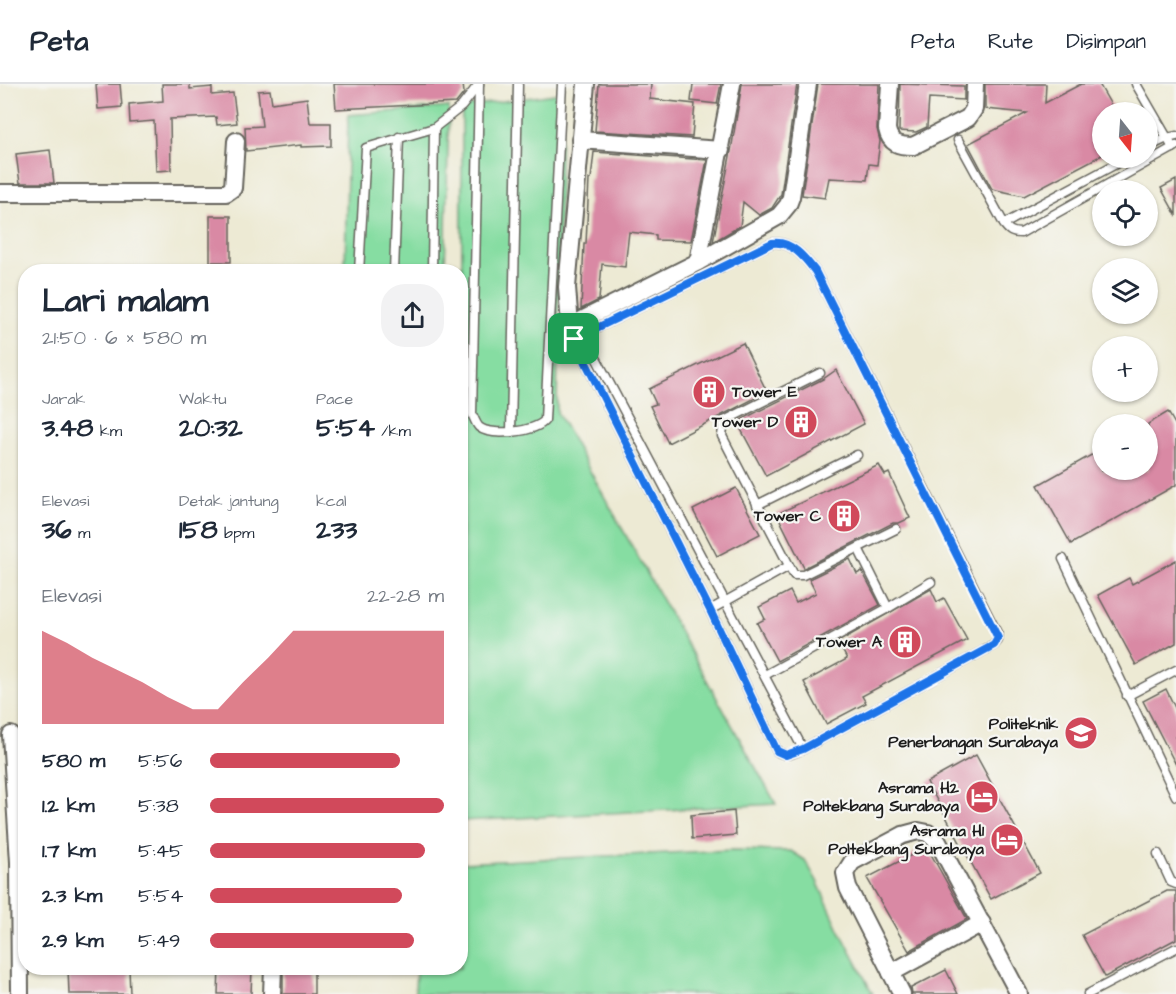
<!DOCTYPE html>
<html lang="id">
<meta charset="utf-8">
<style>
body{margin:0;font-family:"Architects Daughter",sans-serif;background:#f2f2f3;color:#1f2937;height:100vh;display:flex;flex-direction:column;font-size:22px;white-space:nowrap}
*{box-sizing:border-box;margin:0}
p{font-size:20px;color:#747a83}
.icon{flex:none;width:33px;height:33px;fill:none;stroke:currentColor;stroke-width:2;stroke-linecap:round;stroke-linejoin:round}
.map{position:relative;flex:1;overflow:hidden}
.details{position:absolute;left:18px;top:180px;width:450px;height:711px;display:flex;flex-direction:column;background:#fff;border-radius:24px;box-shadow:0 2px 4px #0004}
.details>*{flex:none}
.needle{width:39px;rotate:163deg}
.buttons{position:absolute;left:1092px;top:18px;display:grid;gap:12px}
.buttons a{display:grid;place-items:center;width:66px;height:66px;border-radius:50%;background:#fff;box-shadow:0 2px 4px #0004;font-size:30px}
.pin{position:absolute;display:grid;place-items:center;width:51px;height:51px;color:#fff;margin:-26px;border-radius:12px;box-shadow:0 3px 9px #0006}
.round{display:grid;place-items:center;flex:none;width:63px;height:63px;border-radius:24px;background:#f2f2f3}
.overview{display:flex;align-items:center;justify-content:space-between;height:102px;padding:0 24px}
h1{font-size:33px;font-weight:700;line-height:45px}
.metrics{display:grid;grid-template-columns:repeat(3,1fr);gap:9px;height:102px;padding:6px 24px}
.metrics div{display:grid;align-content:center}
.metrics b{font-size:26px;font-weight:700}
.metrics small{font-size:16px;font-weight:400}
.metrics p{font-size:16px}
.chart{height:168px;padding:12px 24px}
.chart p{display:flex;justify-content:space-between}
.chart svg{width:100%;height:108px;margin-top:6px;fill:#d1495b;opacity:.7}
ul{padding:0 24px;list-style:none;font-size:20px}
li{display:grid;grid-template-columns:96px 72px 1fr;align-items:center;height:45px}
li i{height:15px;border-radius:8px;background:#d1495b}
header{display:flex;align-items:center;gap:36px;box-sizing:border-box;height:84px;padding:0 30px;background:#fff;border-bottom:2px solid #e0e1e3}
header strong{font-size:28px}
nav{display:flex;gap:33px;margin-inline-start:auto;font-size:21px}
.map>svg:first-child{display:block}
</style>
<header>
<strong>Peta</strong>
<nav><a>Peta</a><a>Rute</a><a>Disimpan</a></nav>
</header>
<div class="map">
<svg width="1176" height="910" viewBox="0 0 1176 910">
<rect width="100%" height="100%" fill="#f6f6f2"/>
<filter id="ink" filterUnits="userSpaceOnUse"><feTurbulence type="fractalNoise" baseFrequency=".0167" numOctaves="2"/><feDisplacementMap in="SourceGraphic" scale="12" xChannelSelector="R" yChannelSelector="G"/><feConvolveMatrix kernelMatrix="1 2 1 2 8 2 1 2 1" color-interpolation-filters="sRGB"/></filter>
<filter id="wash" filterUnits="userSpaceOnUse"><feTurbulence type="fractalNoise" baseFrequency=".008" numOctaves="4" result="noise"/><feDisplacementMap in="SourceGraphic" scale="24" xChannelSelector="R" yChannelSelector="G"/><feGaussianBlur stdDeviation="1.35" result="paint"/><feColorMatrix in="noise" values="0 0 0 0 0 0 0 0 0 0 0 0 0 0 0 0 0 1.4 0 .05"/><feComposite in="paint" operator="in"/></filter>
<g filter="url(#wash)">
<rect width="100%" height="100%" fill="#edead4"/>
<g fill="#86dda2" stroke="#517c5f" stroke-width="1.5">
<polygon points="561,9 557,328 776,720 461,737 462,23"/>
<polygon points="449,23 445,187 345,188 348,31"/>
<polygon points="732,766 791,767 805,776 817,797 839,845 873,910 415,910 416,884 460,884 461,779"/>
</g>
<g id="blocks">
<g fill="#d989a4">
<polygon points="96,0 120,0 122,23 98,25"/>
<polygon points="162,0 190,0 190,5 212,3 212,11 233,9 237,39 217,41 216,33 170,35 171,86 156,87 154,37 130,39 129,20 163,17"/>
<polygon points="334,0 463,0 464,9 456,19 336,25"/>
<polygon points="599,0 651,0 650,15 695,20 692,53 595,47"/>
<polygon points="693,0 721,0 717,20 691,17"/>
<polygon points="742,0 797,0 781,110 772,124 759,131 743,118 740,142 713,158 731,67"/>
<polygon points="818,0 879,0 877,45 880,57 877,81 869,80 867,96 829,94 825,114 802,111"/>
<polygon points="900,0 964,2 964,16 929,14 927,43 916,48 899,47"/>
<polygon points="985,0 1046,0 1045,19 1081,0 1099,0 1115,28 1102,28 1102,71 1024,112 992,105 968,60 1027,29 985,25"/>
<polygon points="270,6 272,19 307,14 310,39 331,39 331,62 301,63 301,61 246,67 245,43 262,42 258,7"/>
<polygon points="50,66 54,99 20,99 16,70"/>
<polygon points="594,68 707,76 691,157 656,156 656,151 629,148 625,183 602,180 599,216 581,225 584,160 586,160 589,95 591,95"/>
<polygon points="1176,96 1176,131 1161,104"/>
<rect x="210" y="132" width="21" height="46"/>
<polygon points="743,259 767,308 668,359 650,322 656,320 649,305"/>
<polygon points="836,286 864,340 766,392 737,338 823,295"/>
<polygon points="1168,328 1176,342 1176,401 1071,460 1038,401 1102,365 1102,386 1148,386 1148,340"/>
<polygon points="879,381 885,391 889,389 910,434 899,439 893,439 804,484 777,430"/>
<polygon points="736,404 760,450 717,472 693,426"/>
<polygon points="850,475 857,490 862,487 880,521 777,577 757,539 765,535 759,523 790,507 796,519 816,509 809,495"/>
<polygon points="1176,476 1176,559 1136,581 1098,511 1129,494 1132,500"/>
<polygon points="931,505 937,518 944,514 967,556 862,612 866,619 826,640 804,598 847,575 838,558"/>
<polygon points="1166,605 1176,626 1176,681 1143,617"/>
<polygon points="976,671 1040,789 991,815 927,698"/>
<polygon points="734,727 736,751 692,755 691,731"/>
<polygon points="927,763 967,835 909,867 867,794"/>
<polygon points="1167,807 1176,807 1176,855 1105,893 1082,851"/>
<polygon points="68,884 129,884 130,910 69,910"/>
<polygon points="219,884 252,884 251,910 218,910"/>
<rect x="283" y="884" width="31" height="26"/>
<polygon points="946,886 958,910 912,910 911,904"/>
</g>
</g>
</g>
<g filter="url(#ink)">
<use href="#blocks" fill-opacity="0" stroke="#65645c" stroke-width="1.5"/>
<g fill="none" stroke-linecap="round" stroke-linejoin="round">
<defs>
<g id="lane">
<path d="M479 0 472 330C474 334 476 340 479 343 491 353 536 348 545 336L562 0"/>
<polyline points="1136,0 1173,64"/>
<path d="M958 56 1004 140C1009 147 1012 149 1021 149L1176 62"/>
<polyline points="1148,63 1167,54 1176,52"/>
<polyline points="1004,140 1127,74"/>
<polyline points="359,188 366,64 434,44 462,22 479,0"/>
<polyline points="394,188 399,53"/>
<polyline points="432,188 434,44"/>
<path d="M570 242 581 269 710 526 777 667C787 674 793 669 803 665L994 561 998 556V551L815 187C805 174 791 156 772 159L574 255"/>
<polyline points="584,251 803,665"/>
<polyline points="820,289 724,337 722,352 794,491 803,491 896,445"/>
<polyline points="511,348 518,0"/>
<polyline points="757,421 857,371"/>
<polyline points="858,464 888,524"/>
<polyline points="1063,475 1176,712"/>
<polyline points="710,526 789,482"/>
<polyline points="765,591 888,524 931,498"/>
<polyline points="1127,612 1176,586"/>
<polyline points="1158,770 1171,798 1176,800"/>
<polyline points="1088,910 1176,864"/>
</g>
<g id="street">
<polyline points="586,0 567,203 570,242 698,178 779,132 788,121 791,113 808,0"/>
<path d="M890 0 887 45C890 60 899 62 913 62L968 34 974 25 975 0"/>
<polyline points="580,56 721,66"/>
<polyline points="0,109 226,109 233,104 236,57"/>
<polyline points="698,178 732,0"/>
<polyline points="11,651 19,778 20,910"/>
<polyline points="891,889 982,839"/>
<polyline points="272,910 273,884"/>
<polyline points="902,910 848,804 845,789 852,778 903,751 918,747 928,749 938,758 1019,910"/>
</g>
</defs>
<use href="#lane" stroke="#65645c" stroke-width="11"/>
<use href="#street" stroke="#65645c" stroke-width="20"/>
<use href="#lane" stroke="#fff" stroke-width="8"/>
<use href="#street" stroke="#fff" stroke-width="16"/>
</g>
</g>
<g fill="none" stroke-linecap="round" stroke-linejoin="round" filter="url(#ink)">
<defs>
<path id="route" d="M772 159C791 156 805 174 815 187L998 554 994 561 803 665 786 671 777 667 710 526 574 255Z"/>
</defs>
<use href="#route" stroke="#fff" stroke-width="12"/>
<use href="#route" stroke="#1a73e8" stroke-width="8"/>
</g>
<defs>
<symbol id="building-disc" viewBox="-11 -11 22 22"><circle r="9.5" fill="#d1495b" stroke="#f6f6f2"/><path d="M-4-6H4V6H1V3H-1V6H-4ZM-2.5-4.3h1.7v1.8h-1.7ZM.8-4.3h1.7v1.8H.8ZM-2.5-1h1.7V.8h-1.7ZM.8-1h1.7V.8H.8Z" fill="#fff"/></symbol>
<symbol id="university-disc" viewBox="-11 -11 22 22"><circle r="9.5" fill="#d1495b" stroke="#f6f6f2"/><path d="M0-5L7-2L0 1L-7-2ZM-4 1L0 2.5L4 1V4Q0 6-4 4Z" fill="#fff"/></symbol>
<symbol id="hotel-disc" viewBox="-11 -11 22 22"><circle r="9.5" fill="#d1495b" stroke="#f6f6f2"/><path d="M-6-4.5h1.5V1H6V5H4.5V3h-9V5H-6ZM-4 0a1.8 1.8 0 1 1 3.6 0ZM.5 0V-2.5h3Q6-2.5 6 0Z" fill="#fff"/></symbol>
</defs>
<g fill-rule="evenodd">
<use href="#building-disc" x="690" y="289" width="38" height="38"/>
<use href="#building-disc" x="782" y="319" width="38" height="38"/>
<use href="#building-disc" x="825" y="413" width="38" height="38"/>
<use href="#building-disc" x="886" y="539" width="38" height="38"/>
<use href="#university-disc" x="1062" y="630" width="38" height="38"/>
<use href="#hotel-disc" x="963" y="694" width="38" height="38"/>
<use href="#hotel-disc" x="988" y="737" width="38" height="38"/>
</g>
<g text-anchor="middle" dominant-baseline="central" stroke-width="4.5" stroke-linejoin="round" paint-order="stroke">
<g font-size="16" font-weight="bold" fill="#1c1c1c" stroke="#f6f6f2" text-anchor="end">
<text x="732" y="308" text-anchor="start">Tower E</text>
<text x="778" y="338">Tower D</text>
<text x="821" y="432">Tower C</text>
<text x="882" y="558">Tower A</text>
<text x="1058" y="640">Politeknik<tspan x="1058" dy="18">Penerbangan Surabaya</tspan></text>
<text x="959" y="704">Asrama H2<tspan x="959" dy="18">Poltekbang Surabaya</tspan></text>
<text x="984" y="747">Asrama H1<tspan x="984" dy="18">Poltekbang Surabaya</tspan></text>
</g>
</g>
</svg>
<div class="buttons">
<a><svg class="needle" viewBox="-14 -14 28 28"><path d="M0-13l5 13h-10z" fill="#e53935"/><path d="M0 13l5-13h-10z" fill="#747a83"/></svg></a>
<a><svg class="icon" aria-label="locate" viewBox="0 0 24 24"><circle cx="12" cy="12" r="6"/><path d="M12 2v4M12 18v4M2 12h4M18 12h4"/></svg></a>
<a><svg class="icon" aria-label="layers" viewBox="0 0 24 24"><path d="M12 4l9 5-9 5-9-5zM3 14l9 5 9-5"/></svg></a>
<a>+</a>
<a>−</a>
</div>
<div class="pin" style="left:574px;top:255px;background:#1e9e55"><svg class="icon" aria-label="arrive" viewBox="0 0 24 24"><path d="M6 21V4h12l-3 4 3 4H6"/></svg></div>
<section class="details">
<div class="overview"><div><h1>Lari malam</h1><p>21:50 · 6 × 580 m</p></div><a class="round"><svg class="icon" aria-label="share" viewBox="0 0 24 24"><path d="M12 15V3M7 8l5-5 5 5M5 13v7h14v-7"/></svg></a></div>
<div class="metrics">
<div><p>Jarak</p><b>3.48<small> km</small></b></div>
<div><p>Waktu</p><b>20:32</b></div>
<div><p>Pace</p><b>5:54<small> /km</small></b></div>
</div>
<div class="metrics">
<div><p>Elevasi</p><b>36<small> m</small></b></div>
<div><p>Detak jantung</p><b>158<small> bpm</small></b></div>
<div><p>kcal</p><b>233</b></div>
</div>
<div class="chart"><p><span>Elevasi</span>22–28 m</p>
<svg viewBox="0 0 160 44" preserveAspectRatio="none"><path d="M0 44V6L10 11L20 17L30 22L40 27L50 33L60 38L70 38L80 27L90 17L100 6L110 6L120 6L130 6L140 6L150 6L160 6V44z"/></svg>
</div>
<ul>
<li><b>580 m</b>5:56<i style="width:81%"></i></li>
<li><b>1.2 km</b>5:38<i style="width:100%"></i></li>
<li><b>1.7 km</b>5:45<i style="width:92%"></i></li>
<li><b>2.3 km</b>5:54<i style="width:82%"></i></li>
<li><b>2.9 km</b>5:49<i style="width:87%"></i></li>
</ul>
</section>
</div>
